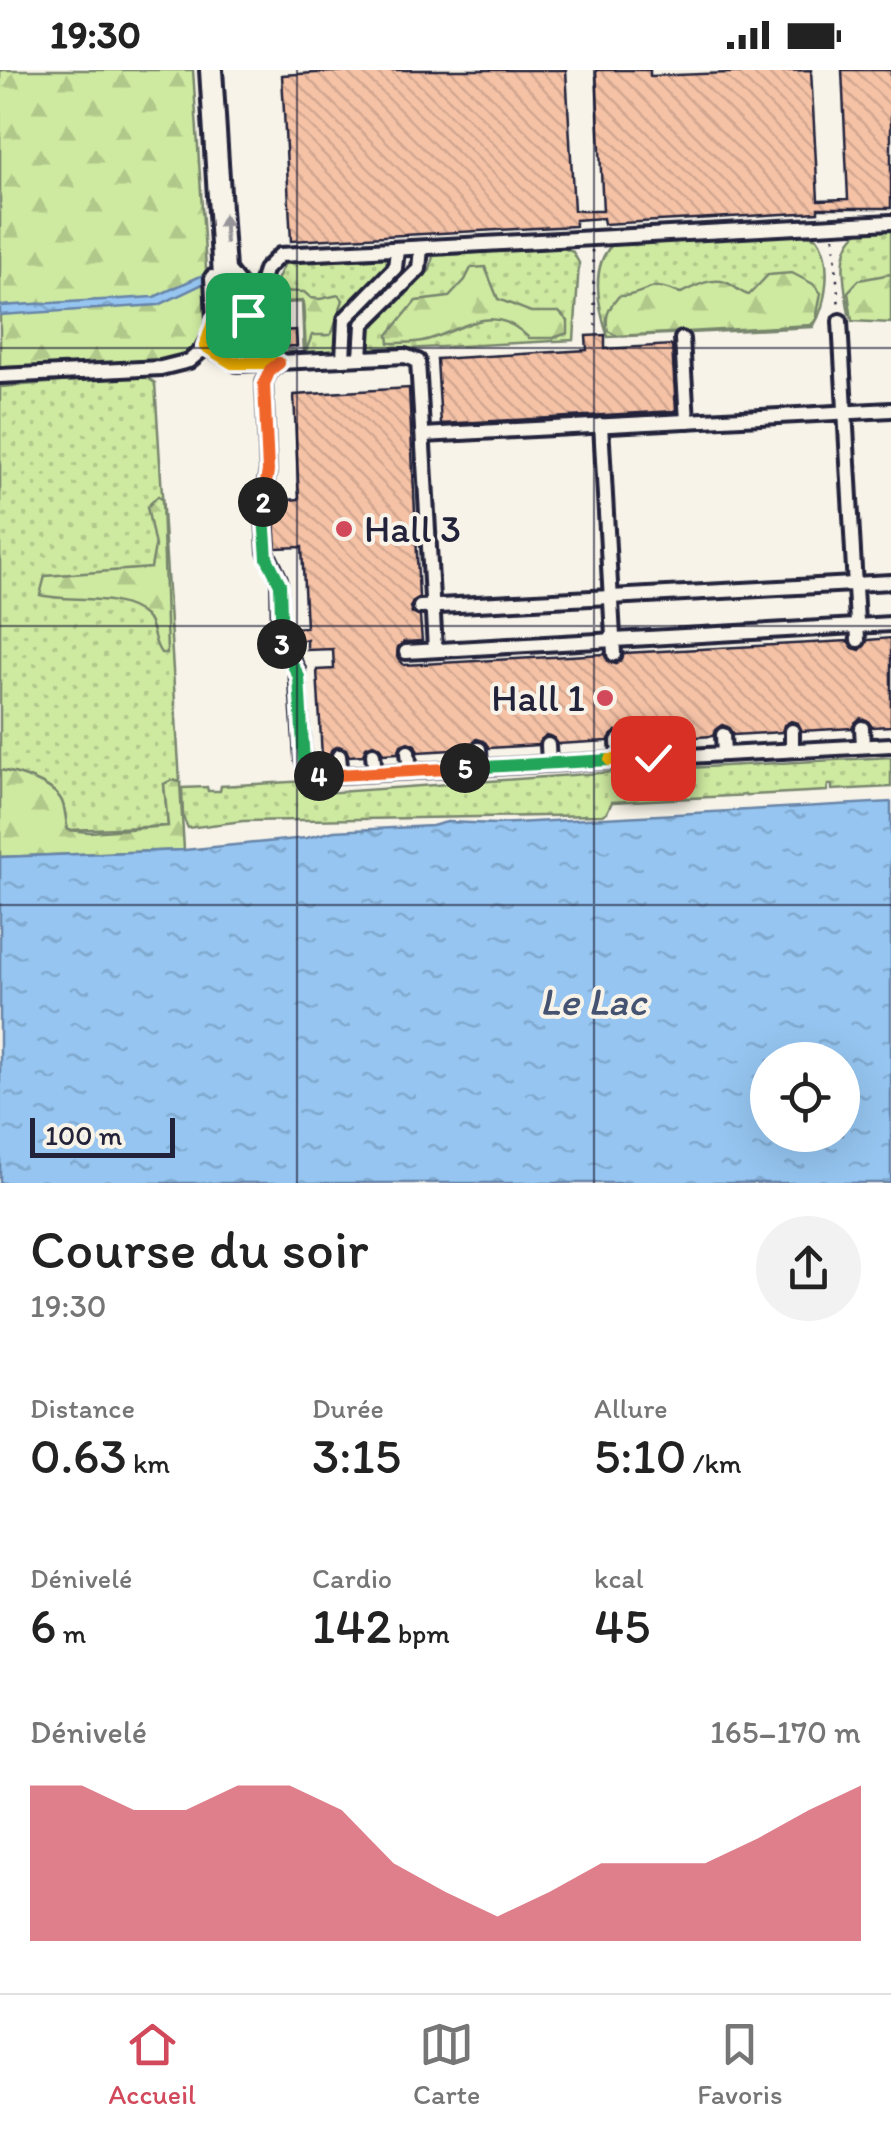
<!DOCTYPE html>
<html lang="fr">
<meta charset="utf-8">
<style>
body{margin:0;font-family:Itim,sans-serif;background:#f2f2f2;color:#222;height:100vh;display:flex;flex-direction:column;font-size:38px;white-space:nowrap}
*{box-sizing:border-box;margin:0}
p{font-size:32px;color:#767676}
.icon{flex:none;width:55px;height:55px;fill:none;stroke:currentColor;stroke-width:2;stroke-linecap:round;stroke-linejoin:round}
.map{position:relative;height:1113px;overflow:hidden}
.sheet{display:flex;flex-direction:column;background:#fff;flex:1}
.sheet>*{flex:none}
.fabs{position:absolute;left:750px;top:972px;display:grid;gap:20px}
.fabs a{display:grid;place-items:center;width:110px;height:110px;border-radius:50%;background:#fff;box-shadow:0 10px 40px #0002;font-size:50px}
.scale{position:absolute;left:30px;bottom:25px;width:145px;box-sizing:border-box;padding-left:10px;border:5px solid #22223b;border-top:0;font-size:28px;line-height:35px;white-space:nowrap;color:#22223b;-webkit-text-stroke:8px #f7f3e8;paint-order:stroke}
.pin{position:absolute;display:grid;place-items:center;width:85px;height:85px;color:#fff;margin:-42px;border-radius:20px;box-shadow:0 5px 15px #0006}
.km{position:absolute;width:50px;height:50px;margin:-25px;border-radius:50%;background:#222;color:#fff;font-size:28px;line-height:50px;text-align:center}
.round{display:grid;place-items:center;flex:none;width:105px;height:105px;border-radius:52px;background:#f2f2f2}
.overview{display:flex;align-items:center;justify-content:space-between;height:170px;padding:0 30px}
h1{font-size:55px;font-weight:600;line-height:75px}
.metrics{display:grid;grid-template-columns:repeat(3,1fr);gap:15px;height:170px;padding:10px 30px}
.metrics div{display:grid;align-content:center}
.metrics b{font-size:50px;font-weight:600}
.metrics small{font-size:28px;font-weight:400}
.metrics p{font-size:28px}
.chart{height:280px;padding:20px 30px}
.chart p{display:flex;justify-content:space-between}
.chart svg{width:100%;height:180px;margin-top:10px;fill:#d1495b;opacity:.7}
.status{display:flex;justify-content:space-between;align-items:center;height:70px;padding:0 50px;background:#fff;direction:ltr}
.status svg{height:28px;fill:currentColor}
.menu{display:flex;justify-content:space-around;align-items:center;height:140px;border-top:2px solid #e0e0e0;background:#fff;font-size:28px;color:#767676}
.menu a{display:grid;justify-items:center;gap:5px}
.menu .selected{color:#d1495b}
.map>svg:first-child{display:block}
</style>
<div class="status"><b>19:30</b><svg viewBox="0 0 49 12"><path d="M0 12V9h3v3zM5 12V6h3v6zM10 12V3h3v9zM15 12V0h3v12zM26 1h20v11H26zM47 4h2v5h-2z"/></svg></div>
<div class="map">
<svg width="891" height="1113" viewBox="0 0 891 1113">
<defs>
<pattern id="grass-dots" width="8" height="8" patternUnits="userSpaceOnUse" patternTransform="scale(2.5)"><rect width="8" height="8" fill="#ceeaa0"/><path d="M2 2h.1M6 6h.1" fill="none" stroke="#b1c88b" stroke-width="1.8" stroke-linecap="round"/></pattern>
<pattern id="forest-firs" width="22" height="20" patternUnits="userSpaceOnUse" patternTransform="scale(2.5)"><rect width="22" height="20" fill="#ceeaa0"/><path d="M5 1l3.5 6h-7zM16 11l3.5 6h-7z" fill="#b1c88b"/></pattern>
<pattern id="water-ripples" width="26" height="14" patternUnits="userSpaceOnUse" patternTransform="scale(2.5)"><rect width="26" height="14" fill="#95c5f0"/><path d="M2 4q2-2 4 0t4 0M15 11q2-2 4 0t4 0" fill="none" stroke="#80a9cf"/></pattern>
<pattern id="building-back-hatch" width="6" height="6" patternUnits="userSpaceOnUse" patternTransform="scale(2.5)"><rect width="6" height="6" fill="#f5c2a6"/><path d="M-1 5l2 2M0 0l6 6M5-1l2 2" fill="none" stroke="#d2a690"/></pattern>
</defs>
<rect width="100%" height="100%" fill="#f7f3e8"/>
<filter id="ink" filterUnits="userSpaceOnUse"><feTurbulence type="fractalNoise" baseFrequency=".01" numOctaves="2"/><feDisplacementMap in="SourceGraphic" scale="20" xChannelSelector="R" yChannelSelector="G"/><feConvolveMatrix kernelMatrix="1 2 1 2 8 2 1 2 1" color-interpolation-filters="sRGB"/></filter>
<g filter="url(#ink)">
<g fill="url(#grass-dots)" stroke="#78866e" stroke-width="2.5">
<path d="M891 159V242L849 244C845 217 834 178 861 160Z"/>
<path d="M805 164 817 168C833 190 827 235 813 257L608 267C599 240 589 196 613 174Z"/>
<polygon points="561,177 573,182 579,193 574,270 368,281 368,258 430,200 433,186"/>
<path d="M390 188 388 197C354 232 335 229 336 283L304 285 302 232 266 234 285 193Z"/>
<polygon points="263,238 269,238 270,260 262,261 263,283 295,281 296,285 243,289 257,246"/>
<path d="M143 305 155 313 180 712 172 710 164 714 168 756 68 760C65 750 66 736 60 728 50 713 17 703 0 700V317Z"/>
<polygon points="891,687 891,717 832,720 832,715 828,715 827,721 612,732 607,742 602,745 243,751 188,758 183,747 182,718 207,717 208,721 220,721 221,716 307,711 308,715 323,714 324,723 613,702"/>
</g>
<g fill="url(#forest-firs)" stroke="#78866e" stroke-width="2.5">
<path d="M0 0H193L209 244C206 269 196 283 172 291L0 301Z"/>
<path d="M485 197 498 229 531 242H559L568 251V263L553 268H529C495 235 474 253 436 267 421 273 406 273 389 273L388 265 416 231 449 227 465 210 471 198Z"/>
<path d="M792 203 813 214 821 223 816 250 811 255 617 266 608 261C604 246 609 238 619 226 634 227 642 220 655 217 663 216 672 221 681 223 694 217 711 207 725 212 735 215 739 223 749 225L768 205Z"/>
<polygon points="891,204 891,253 852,251 848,222 859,210"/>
<polygon points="274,221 304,222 311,228 320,229 339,225 343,230 333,261 330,265 312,265 306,281 303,231 268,233"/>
<path d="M158 426 162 430 167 583H161C152 572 155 555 145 546 119 522 72 533 40 525L45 506 151 498 155 476 147 437Z"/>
<path d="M0 700C17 703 50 713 60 728 66 736 65 750 68 760L89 762 168 756 164 714 172 710 180 712 184 780 0 787Z"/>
</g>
<g fill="url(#water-ripples)" stroke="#6784a8" stroke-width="2.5" fill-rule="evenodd">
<polygon points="203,205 203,214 159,235 0,245 0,236 154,227"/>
<path d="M891 732V1113H0V787L184 780 306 768 334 761 432 756 447 752 495 754ZM842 990V1065H768V990Z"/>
</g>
<g fill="url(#building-back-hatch)" stroke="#22223b" stroke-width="2.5">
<polygon points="366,0 566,0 574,140 581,141 603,141 596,0 650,0 650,6 811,0 818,130 848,129 842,0 891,0 891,138 818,138 818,142 604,154 603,148 575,150 575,156 291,171 282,5"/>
<polygon points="296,260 297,276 263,278 262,262"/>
<polygon points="605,265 605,279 672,275 676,341 441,354 437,289 587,280 586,266"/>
<polygon points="409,318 419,527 410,537 412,543 420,547 422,571 404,572 398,577 397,587 404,595 604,584 609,592 616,594 622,589 624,583 848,571 853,578 860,580 868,570 891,568 891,656 872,657 867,650 860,648 852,658 802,661 798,653 791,651 784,655 782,662 733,665 728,657 722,655 715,660 713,666 662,669 657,661 650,659 644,664 642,670 628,670 623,663 616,661 608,671 558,674 553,667 546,665 538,675 489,678 484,671 477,669 469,679 418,682 415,675 408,672 401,675 398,683 383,684 380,677 373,674 366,677 363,685 349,686 346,679 339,676 332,679 329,687 322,687 317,600 334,599 333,579 307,580 307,569 297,572 290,568 292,558 306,557 302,477 276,478 273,431 299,429 294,325"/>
</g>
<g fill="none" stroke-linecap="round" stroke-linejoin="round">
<defs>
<g id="minor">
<polyline points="207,0 221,222 227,234 239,239 245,236 249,227 228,200 215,0"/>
<polyline points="214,250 241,248 254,240 265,200 280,185 891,152"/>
<polyline points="840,251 858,570"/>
<polyline points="682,269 687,351"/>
<polyline points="205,276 237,294 405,286 418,291 435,579"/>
<polyline points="361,288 363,254 419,199 421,178"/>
<polyline points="343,289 345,249 395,198 397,180"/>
<polyline points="281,292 270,300 264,313 268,401 263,427 266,482 279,509 280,571 297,599 303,690 312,704 322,706 891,675"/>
<polyline points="0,306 161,298 189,291 201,281 212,262 214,250 212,207"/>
<polyline points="601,355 614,584"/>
<polyline points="423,365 891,340"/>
<polyline points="420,537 891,512"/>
<polyline points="406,582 891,554"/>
<polyline points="862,658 863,676"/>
<polyline points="792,661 792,680"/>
<polyline points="723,665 724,684"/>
<polyline points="652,669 653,688"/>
<polyline points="618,671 619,689"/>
<polyline points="548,675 549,693"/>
<polyline points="479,679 480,697"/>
<polyline points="408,682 410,701"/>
<polyline points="373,684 375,703"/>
<polyline points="339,686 341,705"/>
</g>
</defs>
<use href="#minor" stroke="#22223b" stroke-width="20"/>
<g stroke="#22223b" stroke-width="2.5" stroke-dasharray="2.5 8" stroke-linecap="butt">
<polyline points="834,167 839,239"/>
<polyline points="592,180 596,264"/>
</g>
<use href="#minor" stroke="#f7f3e8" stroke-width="12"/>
</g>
<defs><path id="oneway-solid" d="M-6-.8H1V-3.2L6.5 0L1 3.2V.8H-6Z" transform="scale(2.5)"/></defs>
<use fill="#97959a" href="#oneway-solid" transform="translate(225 159) rotate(-94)"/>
</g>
<g fill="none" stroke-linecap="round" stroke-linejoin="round" filter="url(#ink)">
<defs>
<polyline id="split-1" points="248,245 230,250 214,250 205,276 232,293 279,293"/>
<polyline id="split-2" points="263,432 268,401 264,314 270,300 279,293"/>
<polyline id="split-3" points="263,432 267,488 280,514 282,574"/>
<polyline id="split-4" points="282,574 299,607 304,695 312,704 319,706"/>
<polyline id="split-5" points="319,706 465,698"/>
<polyline id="split-6" points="465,698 610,690"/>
<polyline id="split-7" points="610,690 653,688"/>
</defs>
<use href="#split-1" stroke="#fff" stroke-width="20"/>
<use href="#split-2" stroke="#fff" stroke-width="20"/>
<use href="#split-3" stroke="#fff" stroke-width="20"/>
<use href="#split-4" stroke="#fff" stroke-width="20"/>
<use href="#split-5" stroke="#fff" stroke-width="20"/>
<use href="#split-6" stroke="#fff" stroke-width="20"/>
<use href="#split-7" stroke="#fff" stroke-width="20"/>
<use href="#split-1" stroke="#f5b400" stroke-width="12"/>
<use href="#split-2" stroke="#f0652b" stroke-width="12"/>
<use href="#split-3" stroke="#22a559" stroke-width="12"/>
<use href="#split-4" stroke="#22a559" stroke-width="12"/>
<use href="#split-5" stroke="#f0652b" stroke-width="12"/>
<use href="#split-6" stroke="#22a559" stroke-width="12"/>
<use href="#split-7" stroke="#f5b400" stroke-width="12"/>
</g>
<path fill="none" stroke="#22223b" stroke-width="2.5" stroke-opacity="0.55" d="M297 0V1113M594 0V1113M0 278H891M0 556H891M0 835H891"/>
<g fill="#d1495b" stroke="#f7f3e8" stroke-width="4">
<circle cx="344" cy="459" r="10"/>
<circle cx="605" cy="628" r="10"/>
</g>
<g text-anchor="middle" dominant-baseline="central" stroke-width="8" stroke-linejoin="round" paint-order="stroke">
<g font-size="38" fill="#22223b" stroke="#f7f3e8" text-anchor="start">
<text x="364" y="459">Hall 3</text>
<text x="585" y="628" text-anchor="end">Hall 1</text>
</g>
<g font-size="40" font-style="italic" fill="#445371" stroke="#f7f3e8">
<text x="593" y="931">Le Lac</text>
</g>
</g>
</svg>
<div class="fabs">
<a><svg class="icon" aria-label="locate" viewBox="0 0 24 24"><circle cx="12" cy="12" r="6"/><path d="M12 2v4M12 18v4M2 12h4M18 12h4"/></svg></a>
</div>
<div class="scale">100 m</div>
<div class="pin" style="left:248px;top:245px;background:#1e9e55"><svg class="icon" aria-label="arrive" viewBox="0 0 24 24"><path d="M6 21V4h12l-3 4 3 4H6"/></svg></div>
<div class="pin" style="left:653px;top:688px;background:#d93025"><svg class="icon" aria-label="check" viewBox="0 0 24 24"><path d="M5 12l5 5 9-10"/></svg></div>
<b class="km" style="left:263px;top:432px">2</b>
<b class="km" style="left:282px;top:574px">3</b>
<b class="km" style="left:319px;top:706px">4</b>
<b class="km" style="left:465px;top:698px">5</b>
</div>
<section class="sheet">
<div class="overview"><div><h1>Course du soir</h1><p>19:30</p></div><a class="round"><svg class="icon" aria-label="share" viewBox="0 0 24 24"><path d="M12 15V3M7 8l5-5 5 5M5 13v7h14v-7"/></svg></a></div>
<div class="metrics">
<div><p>Distance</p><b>0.63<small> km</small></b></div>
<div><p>Durée</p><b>3:15</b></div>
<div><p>Allure</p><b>5:10<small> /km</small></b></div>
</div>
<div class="metrics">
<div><p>Dénivelé</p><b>6<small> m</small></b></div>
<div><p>Cardio</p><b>142<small> bpm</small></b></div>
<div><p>kcal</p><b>45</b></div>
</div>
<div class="chart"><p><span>Dénivelé</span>165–170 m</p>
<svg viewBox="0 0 160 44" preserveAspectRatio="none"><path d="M0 44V6L10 6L20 12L30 12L40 6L50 6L60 12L70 25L80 32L90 38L100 32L110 25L120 25L130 25L140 19L150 12L160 6V44z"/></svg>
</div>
</section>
<nav class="menu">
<a class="selected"><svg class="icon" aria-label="home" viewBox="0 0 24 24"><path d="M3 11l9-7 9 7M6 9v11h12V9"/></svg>Accueil</a>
<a><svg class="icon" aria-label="map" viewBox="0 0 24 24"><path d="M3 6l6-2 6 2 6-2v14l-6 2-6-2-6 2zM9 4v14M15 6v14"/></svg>Carte</a>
<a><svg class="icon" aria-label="saved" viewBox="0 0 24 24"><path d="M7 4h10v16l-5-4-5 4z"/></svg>Favoris</a>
</nav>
